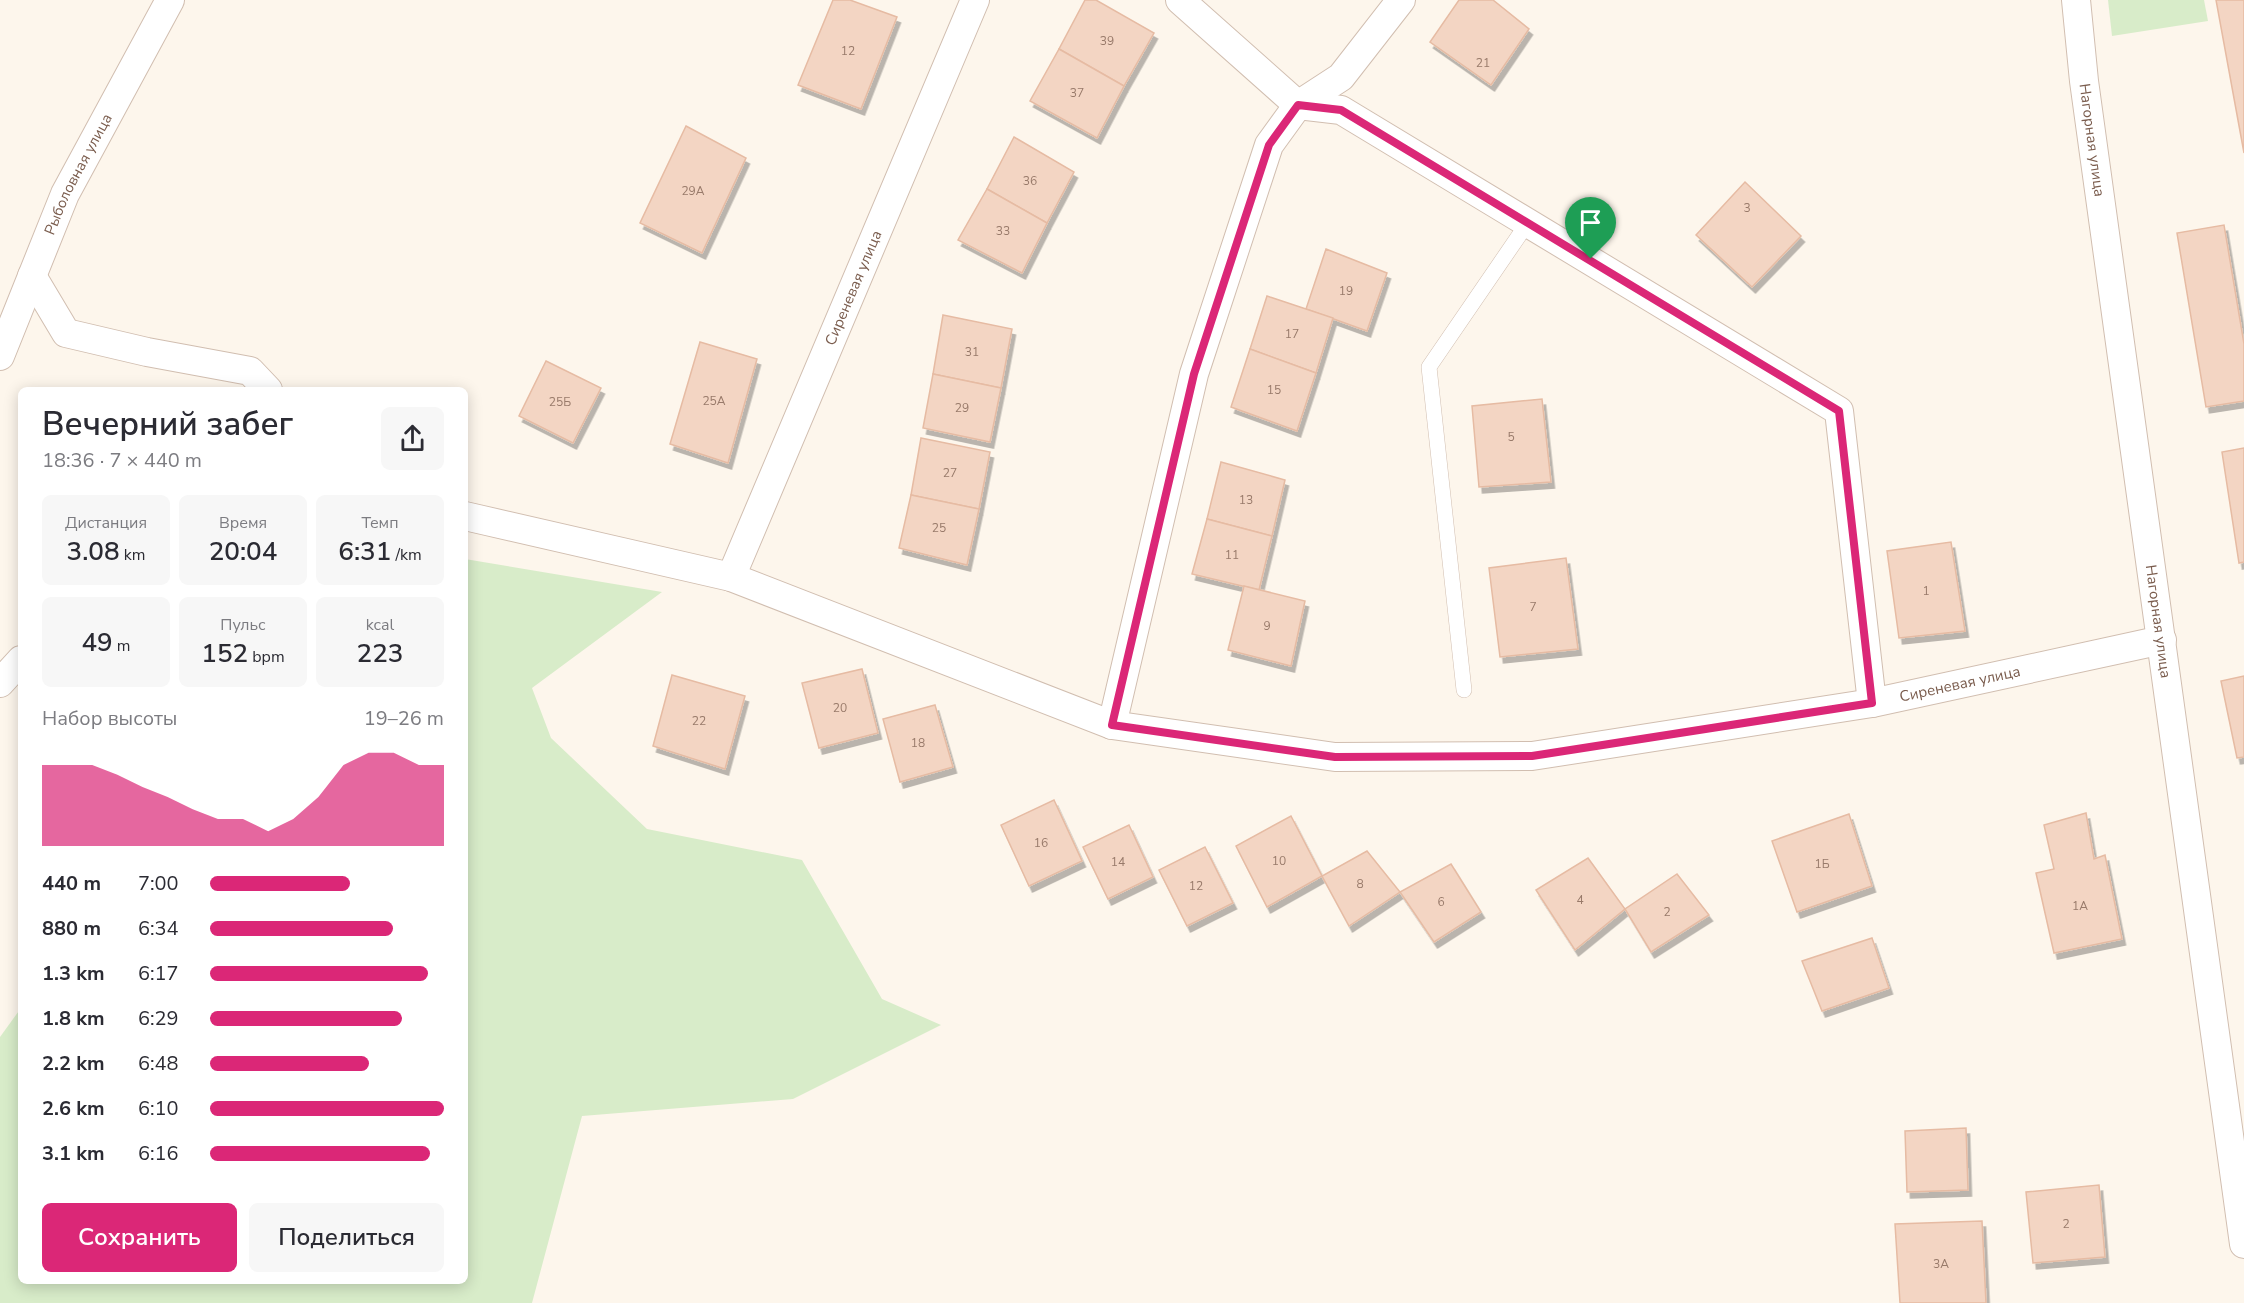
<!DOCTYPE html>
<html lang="ru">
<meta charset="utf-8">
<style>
body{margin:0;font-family:"Nunito Sans",sans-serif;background:#f7f7f7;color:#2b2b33;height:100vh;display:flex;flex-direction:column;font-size:22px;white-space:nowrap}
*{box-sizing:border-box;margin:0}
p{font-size:20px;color:#7c7c81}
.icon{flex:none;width:33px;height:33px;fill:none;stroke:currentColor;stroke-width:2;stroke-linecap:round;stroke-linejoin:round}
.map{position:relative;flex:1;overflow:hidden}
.side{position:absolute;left:18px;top:387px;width:450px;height:897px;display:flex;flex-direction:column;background:#fff;border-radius:9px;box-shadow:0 3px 15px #0003}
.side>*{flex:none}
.pin{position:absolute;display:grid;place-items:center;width:51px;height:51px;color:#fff;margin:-62px -26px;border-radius:50% 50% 50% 0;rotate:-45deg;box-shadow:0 0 6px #0007}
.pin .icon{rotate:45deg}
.round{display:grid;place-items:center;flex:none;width:63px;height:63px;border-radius:9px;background:#f7f7f7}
.summary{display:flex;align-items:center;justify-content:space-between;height:102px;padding:0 24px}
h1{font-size:33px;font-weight:600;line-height:45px}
.metrics{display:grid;grid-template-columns:repeat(3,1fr);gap:9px;height:102px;padding:6px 24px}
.metrics div{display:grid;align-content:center;border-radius:9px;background:#f7f7f7;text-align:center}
.metrics b{font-size:26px;font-weight:600}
.metrics small{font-size:16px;font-weight:400}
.metrics p{font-size:16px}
.chart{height:168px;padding:12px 24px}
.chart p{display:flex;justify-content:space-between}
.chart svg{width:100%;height:108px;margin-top:6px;fill:#db2777;opacity:.7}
.primary-button{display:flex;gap:12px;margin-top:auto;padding:12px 24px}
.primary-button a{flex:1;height:69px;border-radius:9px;background:#db2777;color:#fff;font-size:24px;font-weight:600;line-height:69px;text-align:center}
.primary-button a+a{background:#f7f7f7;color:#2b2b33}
ul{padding:0 24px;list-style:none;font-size:20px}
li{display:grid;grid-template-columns:96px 72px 1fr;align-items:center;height:45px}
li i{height:15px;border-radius:8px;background:#db2777}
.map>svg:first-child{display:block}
</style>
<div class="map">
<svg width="2244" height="1303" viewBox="0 0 2244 1303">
<defs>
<filter id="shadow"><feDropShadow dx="3.5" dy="6" stdDeviation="0" flood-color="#0004"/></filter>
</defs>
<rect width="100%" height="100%" fill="#fdf6ec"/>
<g fill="#d8ecc9">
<polygon points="2108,0 2204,0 2208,21 2112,36"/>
<polygon points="465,559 662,592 532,688 551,738 647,829 802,860 882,999 941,1025 793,1099 582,1116 532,1303 0,1303 0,1037 21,1008 21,1281 465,1281"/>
</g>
<g fill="#f3d5c3" stroke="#e6bba3" stroke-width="1.5" filter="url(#shadow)">
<polygon points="833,0 850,0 897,17 861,109 798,85"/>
<polygon points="1085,0 1096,0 1154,33 1124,86 1059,49"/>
<polygon points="1459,0 1493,0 1529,29 1491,85 1430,42"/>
<polygon points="2216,0 2244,0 2244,153"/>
<polygon points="1059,49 1124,86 1097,138 1030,101"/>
<polygon points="686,126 746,158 702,253 640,223"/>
<polygon points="1014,137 1074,172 1047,223 987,189"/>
<polygon points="1745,182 1801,236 1752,287 1696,235"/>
<polygon points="987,189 1047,223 1022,273 958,240"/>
<polygon points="2224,225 2244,344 2244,401 2206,407 2177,233"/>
<polygon points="1326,249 1387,273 1367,331 1306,309"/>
<polygon points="1267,296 1333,318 1316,373 1250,349"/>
<polygon points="943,315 1012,329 1001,388 933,374"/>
<polygon points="700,342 757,359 728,463 670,444"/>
<polygon points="1250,349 1316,373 1297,431 1231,407"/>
<polygon points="546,361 601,388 573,443 519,416"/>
<polygon points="933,374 1001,388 990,442 923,428"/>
<polygon points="1542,399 1551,482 1479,487 1472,406"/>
<polygon points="921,438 990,452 979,509 911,495"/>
<polygon points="2244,448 2244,562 2239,563 2222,452"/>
<polygon points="1221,462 1285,480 1272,536 1207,519"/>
<polygon points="911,495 979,509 967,565 899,548"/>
<polygon points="1207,519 1272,536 1259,590 1192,574"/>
<polygon points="1951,542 1965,631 1899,638 1887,551"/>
<polygon points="1566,558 1578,649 1500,657 1489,568"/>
<polygon points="1244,586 1305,601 1291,666 1228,650"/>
<polygon points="862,669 878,733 819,748 802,683"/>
<polygon points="672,675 745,696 725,769 653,746"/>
<polygon points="2244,676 2244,757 2237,758 2221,681"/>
<polygon points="935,705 953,767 900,782 883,719"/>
<polygon points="1054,800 1082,861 1029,886 1001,825"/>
<polygon points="2086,813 2094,859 2105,855 2122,939 2054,953 2036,873 2054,869 2044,825"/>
<polygon points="1849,814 1872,886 1797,912 1772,841"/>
<polygon points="1291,816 1322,876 1267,907 1236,846"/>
<polygon points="1129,825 1153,877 1108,899 1083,847"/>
<polygon points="1205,847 1233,903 1187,926 1159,870"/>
<polygon points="1367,851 1400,892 1349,926 1322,876"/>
<polygon points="1588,858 1625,909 1575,950 1536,890"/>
<polygon points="1451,864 1481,912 1434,942 1400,892"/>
<polygon points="1677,874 1709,915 1651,952 1625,909"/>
<polygon points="1872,938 1889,988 1822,1011 1802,961"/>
<polygon points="1966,1128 1968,1190 1907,1192 1905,1131"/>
<polygon points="2099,1185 2105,1257 2033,1263 2026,1192"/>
<polygon points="1982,1221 1986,1303 1900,1303 1895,1224"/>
</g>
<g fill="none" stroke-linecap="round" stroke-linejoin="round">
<defs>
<polyline id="lane" points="1464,690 1429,367 1529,221"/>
<g id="street">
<polyline points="1180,0 1298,105 1341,110 1839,411 1872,703"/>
<path id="s1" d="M2076 0 2084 81 2244 1244"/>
<polyline points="32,276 66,333 147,352 250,371 268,390"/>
<path id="s2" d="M0 356 65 194 170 0"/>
<path id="s3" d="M465 516 731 577 1112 725 1335 757 1532 756 1872 703 2162 640"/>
<path id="s4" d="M731 577 975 0"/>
<polyline points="0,683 21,660"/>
<polyline points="1112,725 1194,374 1269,145 1298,105 1341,77 1401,0"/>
</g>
</defs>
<use href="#lane" stroke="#d1beb0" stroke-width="16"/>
<use href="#street" stroke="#d1beb0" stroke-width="30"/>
<use href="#lane" stroke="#fff" stroke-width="15"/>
<use href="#street" stroke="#fff" stroke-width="28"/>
</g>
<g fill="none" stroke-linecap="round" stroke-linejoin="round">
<defs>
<polygon id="route" points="1298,105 1341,110 1839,411 1872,703 1532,756 1335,757 1112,725 1194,374 1269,145"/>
</defs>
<use href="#route" stroke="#fff" stroke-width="12"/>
<use href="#route" stroke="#db2777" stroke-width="8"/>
</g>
<g text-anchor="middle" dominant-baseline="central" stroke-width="5" stroke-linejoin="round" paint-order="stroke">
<g font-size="12" fill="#987a6a">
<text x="1107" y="41">39</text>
<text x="848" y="51">12</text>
<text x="1483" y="63">21</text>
<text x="1077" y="93">37</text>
<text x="1030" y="181">36</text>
<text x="693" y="191">29А</text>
<text x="1747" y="208">3</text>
<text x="1003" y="231">33</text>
<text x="1346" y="291">19</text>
<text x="1292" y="334">17</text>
<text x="972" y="352">31</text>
<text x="1274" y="390">15</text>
<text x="714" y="401">25А</text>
<text x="560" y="402">25Б</text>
<text x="962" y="408">29</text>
<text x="1511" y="437">5</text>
<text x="950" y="473">27</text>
<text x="1246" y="500">13</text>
<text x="939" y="528">25</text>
<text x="1232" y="555">11</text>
<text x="1926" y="591">1</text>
<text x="1533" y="607">7</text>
<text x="1267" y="626">9</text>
<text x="840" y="708">20</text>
<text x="699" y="721">22</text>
<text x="918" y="743">18</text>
<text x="1041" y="843">16</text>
<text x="1279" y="861">10</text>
<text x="1118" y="862">14</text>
<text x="1822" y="864">1Б</text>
<text x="1360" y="884">8</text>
<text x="1196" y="886">12</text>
<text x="1580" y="900">4</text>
<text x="1441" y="902">6</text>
<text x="2080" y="906">1А</text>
<text x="1667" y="912">2</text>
<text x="2066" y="1224">2</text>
<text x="1941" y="1264">3А</text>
</g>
<g font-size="15" fill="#7a5c4d" stroke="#fffaf3">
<text stroke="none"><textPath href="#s1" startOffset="141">Нагорная улица</textPath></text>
<text stroke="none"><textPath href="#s2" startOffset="198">Рыболовная улица</textPath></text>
<text stroke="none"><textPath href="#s4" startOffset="314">Сиреневая улица</textPath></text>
<text stroke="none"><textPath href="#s1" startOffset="627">Нагорная улица</textPath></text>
<text stroke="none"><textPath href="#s3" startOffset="1538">Сиреневая улица</textPath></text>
</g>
</g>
</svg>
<div class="pin" style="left:1591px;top:259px;background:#1e9e55"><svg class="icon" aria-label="arrive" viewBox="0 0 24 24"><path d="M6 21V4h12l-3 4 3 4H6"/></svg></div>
<section class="side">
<div class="summary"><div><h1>Вечерний забег</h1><p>18:36 · 7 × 440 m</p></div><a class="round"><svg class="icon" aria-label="share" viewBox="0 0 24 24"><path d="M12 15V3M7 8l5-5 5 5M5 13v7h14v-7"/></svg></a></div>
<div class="metrics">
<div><p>Дистанция</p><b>3.08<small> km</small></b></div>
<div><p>Время</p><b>20:04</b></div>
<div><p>Темп</p><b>6:31<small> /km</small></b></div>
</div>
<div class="metrics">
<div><b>49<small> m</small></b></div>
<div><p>Пульс</p><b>152<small> bpm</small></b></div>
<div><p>kcal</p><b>223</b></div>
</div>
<div class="chart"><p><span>Набор высоты</span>19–26 m</p>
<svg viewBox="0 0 160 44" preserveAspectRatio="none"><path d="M0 44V11L10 11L20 11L30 15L40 20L50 24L60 29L70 33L80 33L90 38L100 33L110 24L120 11L130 6L140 6L150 11L160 11V44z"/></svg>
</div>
<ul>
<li><b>440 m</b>7:00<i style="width:60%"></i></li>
<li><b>880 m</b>6:34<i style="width:78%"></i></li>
<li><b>1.3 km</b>6:17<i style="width:93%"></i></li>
<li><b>1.8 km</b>6:29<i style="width:82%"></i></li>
<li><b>2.2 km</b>6:48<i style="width:68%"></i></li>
<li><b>2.6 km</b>6:10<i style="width:100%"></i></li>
<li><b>3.1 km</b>6:16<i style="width:94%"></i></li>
</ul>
<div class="primary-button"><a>Сохранить</a><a>Поделиться</a></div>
</section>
</div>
